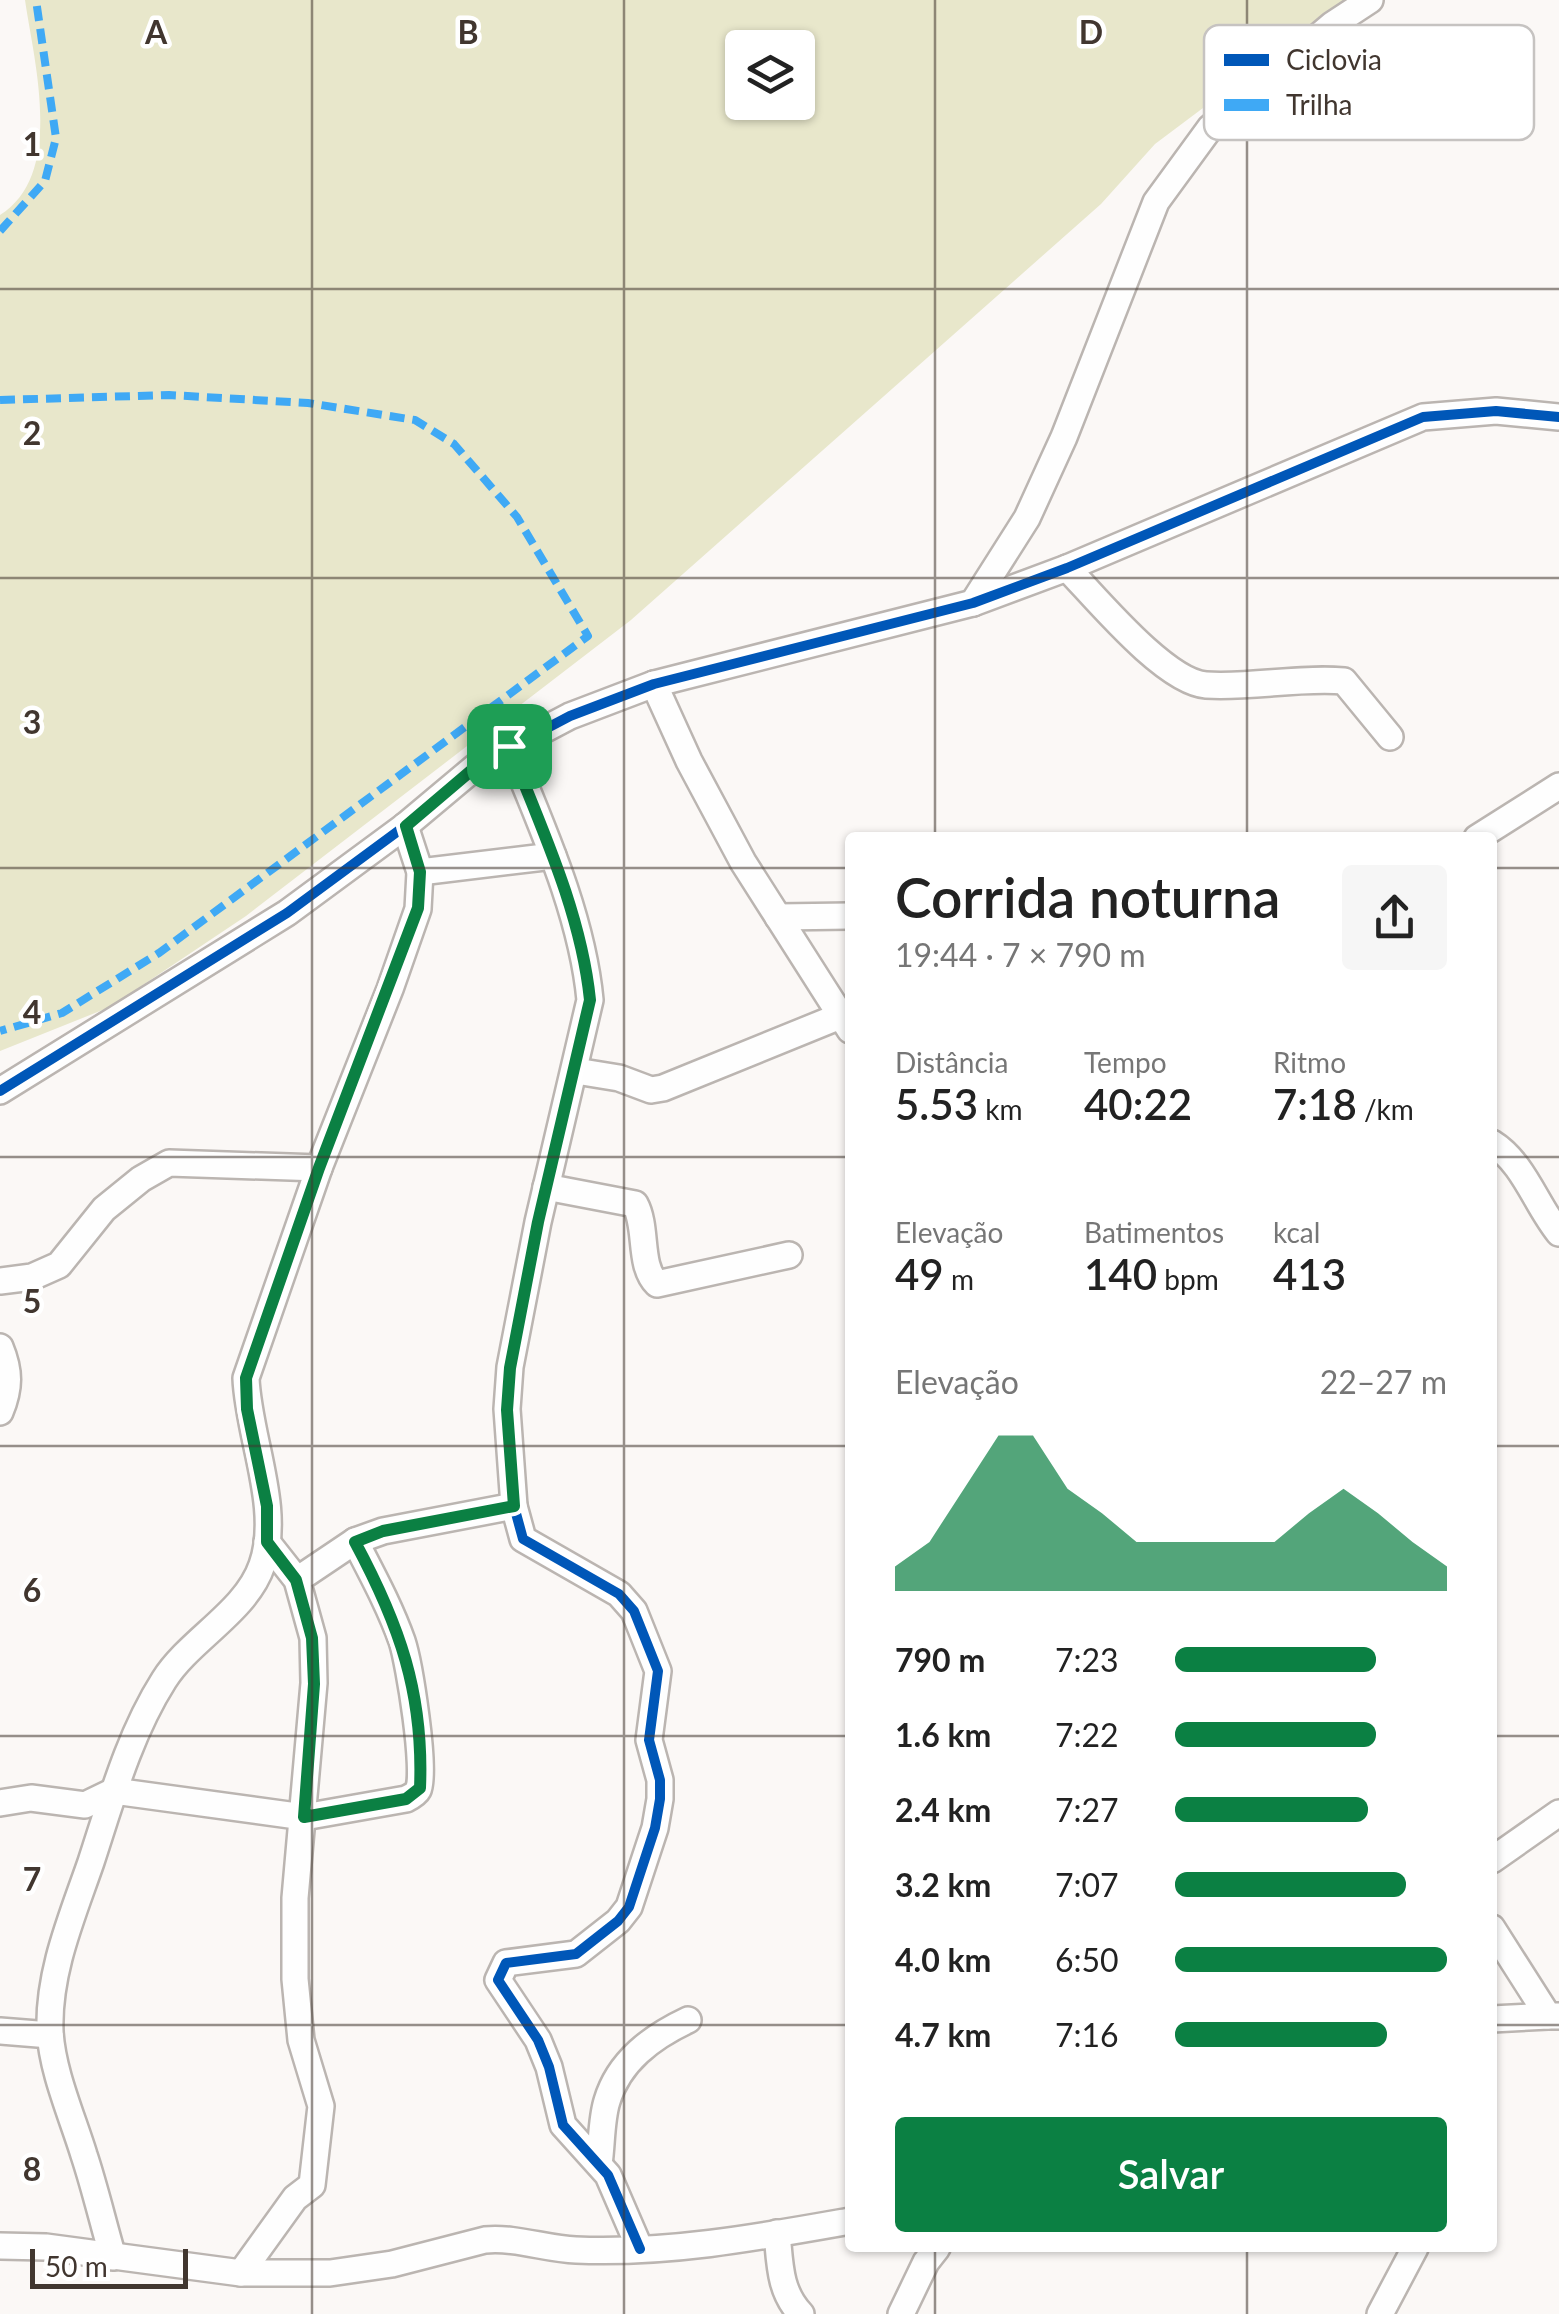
<!DOCTYPE html>
<html lang="pt">
<meta charset="utf-8">
<style>
body{margin:0;font-family:Lato,sans-serif;background:#f6f6f6;color:#222;height:100vh;display:flex;flex-direction:column;font-size:38px;white-space:nowrap}
*{box-sizing:border-box;margin:0}
p{font-size:32px;color:#767676}
.icon{flex:none;width:55px;height:55px;fill:none;stroke:currentColor;stroke-width:2;stroke-linecap:round;stroke-linejoin:round}
.map{position:relative;flex:1;overflow:hidden}
.sheet{position:absolute;left:845px;top:832px;width:652px;height:1420px;display:flex;flex-direction:column;background:#fff;border-radius:10px;box-shadow:0 2px 8px #0004}
.sheet>*{flex:none}
.controls{position:absolute;left:725px;top:30px;display:grid;gap:20px}
.controls a{display:grid;place-items:center;width:90px;height:90px;border-radius:10px;background:#fff;box-shadow:0 2px 8px #0004;font-size:50px}
.scale{position:absolute;left:30px;bottom:25px;width:158px;box-sizing:border-box;padding-left:10px;border:5px solid #41362f;border-top:0;font-size:28px;line-height:35px;white-space:nowrap;color:#41362f;-webkit-text-stroke:8px #fff;paint-order:stroke}
.pin{position:absolute;display:grid;place-items:center;width:85px;height:85px;color:#fff;margin:-42px;border-radius:20px;box-shadow:0 5px 15px #0006}
.round{display:grid;place-items:center;flex:none;width:105px;height:105px;border-radius:10px;background:#f6f6f6}
.headline{display:flex;align-items:center;justify-content:space-between;height:170px;padding:0 50px}
h1{font-size:55px;font-weight:600;line-height:75px}
.stats{display:grid;grid-template-columns:repeat(3,1fr);gap:15px;height:170px;padding:10px 50px}
.stats div{display:grid;align-content:center}
.stats b{font-size:42px;font-weight:600}
.stats small{font-size:28px;font-weight:400}
.stats p{font-size:28px}
.chart{height:280px;padding:20px 50px}
.chart p{display:flex;justify-content:space-between}
.chart svg{width:100%;height:180px;margin-top:10px;fill:#0b8043;opacity:.7}
.button{display:flex;gap:20px;margin-top:auto;padding:20px 50px}
.button a{flex:1;height:115px;border-radius:10px;background:#0b8043;color:#fff;font-size:40px;font-weight:600;line-height:115px;text-align:center}
ul{padding:0 50px;list-style:none;font-size:32px}
li{display:grid;grid-template-columns:160px 120px 1fr;align-items:center;height:75px}
li i{height:25px;border-radius:12px;background:#0b8043}
.map>svg:first-child{display:block}
</style>
<div class="map">
<svg width="1559" height="2314" viewBox="0 0 1559 2314">
<rect width="100%" height="100%" fill="#fbf8f6"/>
<path fill="#e8e7cb" fill-rule="evenodd" d="M25 0H1347L1155 144 1101 204 631 620 246 916 110 1007 0 1051V215C65 174 34 62 25 0ZM742 48H798V102H742Z"/>
<g fill="none" stroke-linecap="round" stroke-linejoin="round">
<defs>
<g id="minor">
<path d="M1067 568C1096 598 1165 682 1206 685 1252 688 1298 677 1344 681L1390 737"/>
<polyline points="973,603 1027,518 1064,437 1156,202 1210,128 1332,25 1370,0"/>
<polyline points="654,684 689,761 743,862 850,1030"/>
<path d="M509 746C541 825 582 914 590 1000L538 1222 510 1367 507 1409 514 1506 523 1539 619 1594 634 1611 658 1671 649 1740 660 1780V1799L655 1828 629 1907 618 1921 576 1954 506 1963 498 1980 538 2040 549 2067 563 2125 608 2175 640 2249"/>
<polyline points="1477,838 1559,786"/>
<polyline points="420,872 553,856"/>
<polyline points="778,917 850,916"/>
<polyline points="576,1071 619,1078 651,1090 663,1088 850,1012"/>
<polyline points="0,1091 287,913 405,826 479,764 570,716 654,684 973,603 1067,568 1423,417 1496,411 1559,417"/>
<path d="M1492 1143C1524 1163 1536 1205 1559 1233"/>
<path d="M546 1187 635 1204C648 1228 638 1265 657 1284L789 1255"/>
<polyline points="0,1281 32,1277 59,1265 104,1209 141,1179 169,1163 319,1168"/>
<path d="M0 1347C10 1371 10 1388 0 1412"/>
<polyline points="297,1580 355,1541 383,1531 514,1506"/>
<path d="M0 1803 31 1798 85 1805 114 1791 304 1817 406 1799C410 1797 416 1794 418 1790 427 1773 409 1662 402 1641 390 1607 372 1574 355 1541"/>
<polyline points="1492,1860 1559,1813"/>
<polyline points="1492,1928 1548,2016 1559,2016"/>
<polyline points="1492,2019 1548,2016"/>
<polyline points="0,2031 50,2035"/>
<path d="M599 2164C602 2144 601 2120 607 2101 619 2061 652 2037 688 2020"/>
<path d="M777 2233C780 2263 779 2291 801 2314"/>
<path d="M0 2246 46 2247 241 2273H330L392 2264 485 2240C516 2237 546 2249 576 2250 668 2254 760 2237 850 2221"/>
<path d="M113 2257C103 2223 95 2188 84 2155 72 2116 52 2071 50 2031 48 1972 72 1917 91 1862 111 1801 129 1735 164 1680 190 1639 246 1612 262 1565 282 1509 248 1436 246 1378L319 1168 390 989 418 909 420 872 405 826"/>
<polyline points="241,2273 295,2198 312,2185 321,2106 301,2040 295,1979 295,1898 314,1683 313,1638 297,1580 267,1542"/>
<polyline points="901,2314 926,2262 937,2248"/>
<polyline points="1380,2314 1415,2248"/>
</g>
</defs>
<use href="#minor" stroke="#bbb5b1" stroke-width="30"/>
<use href="#minor" stroke="#fefefe" stroke-width="25"/>
<g stroke="#3fa9f5" stroke-width="8" stroke-dasharray="15 8" stroke-linecap="butt">
<polyline points="0,231 45,181 56,138 36,0"/>
<polyline points="0,400 169,395 308,403 415,420 454,444 517,517 588,636 159,953 62,1013 0,1031"/>
</g>
<defs>
<g id="cycleway">
<path d="M509 746C541 825 582 914 590 1000L538 1222 510 1367 507 1409 514 1506 523 1539 619 1594 634 1611 658 1671 649 1740 660 1780V1799L655 1828 629 1907 618 1921 576 1954 506 1963 498 1980 538 2040 549 2067 563 2125 608 2175 640 2249"/>
<polyline points="0,1091 287,913 405,826 479,764 570,716 654,684 973,603 1067,568 1423,417 1496,411 1559,417"/>
</g>
</defs>
<use href="#cycleway" stroke="#fff" stroke-width="16"/>
<use href="#cycleway" stroke="#0057b8" stroke-width="10"/>
</g>
<g fill="none" stroke-linecap="round" stroke-linejoin="round">
<defs>
<path id="route" d="M509 746C541 827 581 912 590 1000L538 1222 510 1368 507 1410 514 1506 383 1531 355 1542C399 1624 424 1693 420 1788L406 1799 304 1817 314 1684 312 1638 296 1580 267 1542V1506L247 1409 246 1378 319 1168 418 908 420 872 406 826 479 764Z"/>
</defs>
<use href="#route" stroke="#fff" stroke-width="20"/>
<use href="#route" stroke="#0b8043" stroke-width="12"/>
</g>
<path fill="none" stroke="#41362f" stroke-width="2.5" stroke-opacity="0.55" d="M312 0V2314M624 0V2314M935 0V838M1247 0V838M0 289H1559M0 578H1559M0 868H850M1492 868H1559M0 1157H850M1492 1157H1559M0 1446H850M1492 1446H1559M0 1736H850M1492 1736H1559M0 2025H850M1492 2025H1559M935 2248V2314M1247 2248V2314"/>
<rect x="1204" y="25" width="330" height="115" rx="15" fill="#fff" stroke="#c6c3c1" stroke-width="2.5"/>
<rect x="1224" y="54" width="45" height="12" fill="#0057b8"/>
<rect x="1224" y="99" width="45" height="12" fill="#3fa9f5"/>
<g font-size="28" fill="#41362f">
<text x="1286" y="70">Ciclovia</text>
<text x="1286" y="115">Trilha</text>
</g>
<g font-size="32" text-anchor="middle" font-weight="bold" fill="#41362f" stroke="#fff" stroke-width="9" stroke-linejoin="round" paint-order="stroke">
<text x="156" y="44">A</text>
<text x="468" y="44">B</text>
<text x="1091" y="44">D</text>
<text x="32" y="156">1</text>
<text x="32" y="445">2</text>
<text x="32" y="734">3</text>
<text x="32" y="1024">4</text>
<text x="32" y="1313">5</text>
<text x="32" y="1602">6</text>
<text x="32" y="1891">7</text>
<text x="32" y="2181">8</text>
</g>
</svg>
<div class="controls">
<a><svg class="icon" aria-label="layers" viewBox="0 0 24 24"><path d="M12 4l9 5-9 5-9-5zM3 14l9 5 9-5"/></svg></a>
</div>
<div class="scale">50 m</div>
<div class="pin" style="left:509px;top:746px;background:#1e9e55"><svg class="icon" aria-label="arrive" viewBox="0 0 24 24"><path d="M6 21V4h12l-3 4 3 4H6"/></svg></div>
<section class="sheet">
<div class="headline"><div><h1>Corrida noturna</h1><p>19:44 · 7 × 790 m</p></div><a class="round"><svg class="icon" aria-label="share" viewBox="0 0 24 24"><path d="M12 15V3M7 8l5-5 5 5M5 13v7h14v-7"/></svg></a></div>
<div class="stats">
<div><p>Distância</p><b>5.53<small> km</small></b></div>
<div><p>Tempo</p><b>40:22</b></div>
<div><p>Ritmo</p><b>7:18<small> /km</small></b></div>
</div>
<div class="stats">
<div><p>Elevação</p><b>49<small> m</small></b></div>
<div><p>Batimentos</p><b>140<small> bpm</small></b></div>
<div><p>kcal</p><b>413</b></div>
</div>
<div class="chart"><p><span>Elevação</span>22–27 m</p>
<svg viewBox="0 0 160 44" preserveAspectRatio="none"><path d="M0 44V38L10 32L20 19L30 6L40 6L50 19L60 25L70 32L80 32L90 32L100 32L110 32L120 25L130 19L140 25L150 32L160 38V44z"/></svg>
</div>
<ul>
<li><b>790 m</b>7:23<i style="width:74%"></i></li>
<li><b>1.6 km</b>7:22<i style="width:74%"></i></li>
<li><b>2.4 km</b>7:27<i style="width:71%"></i></li>
<li><b>3.2 km</b>7:07<i style="width:85%"></i></li>
<li><b>4.0 km</b>6:50<i style="width:100%"></i></li>
<li><b>4.7 km</b>7:16<i style="width:78%"></i></li>
</ul>
<div class="button"><a>Salvar</a></div>
</section>
</div>
